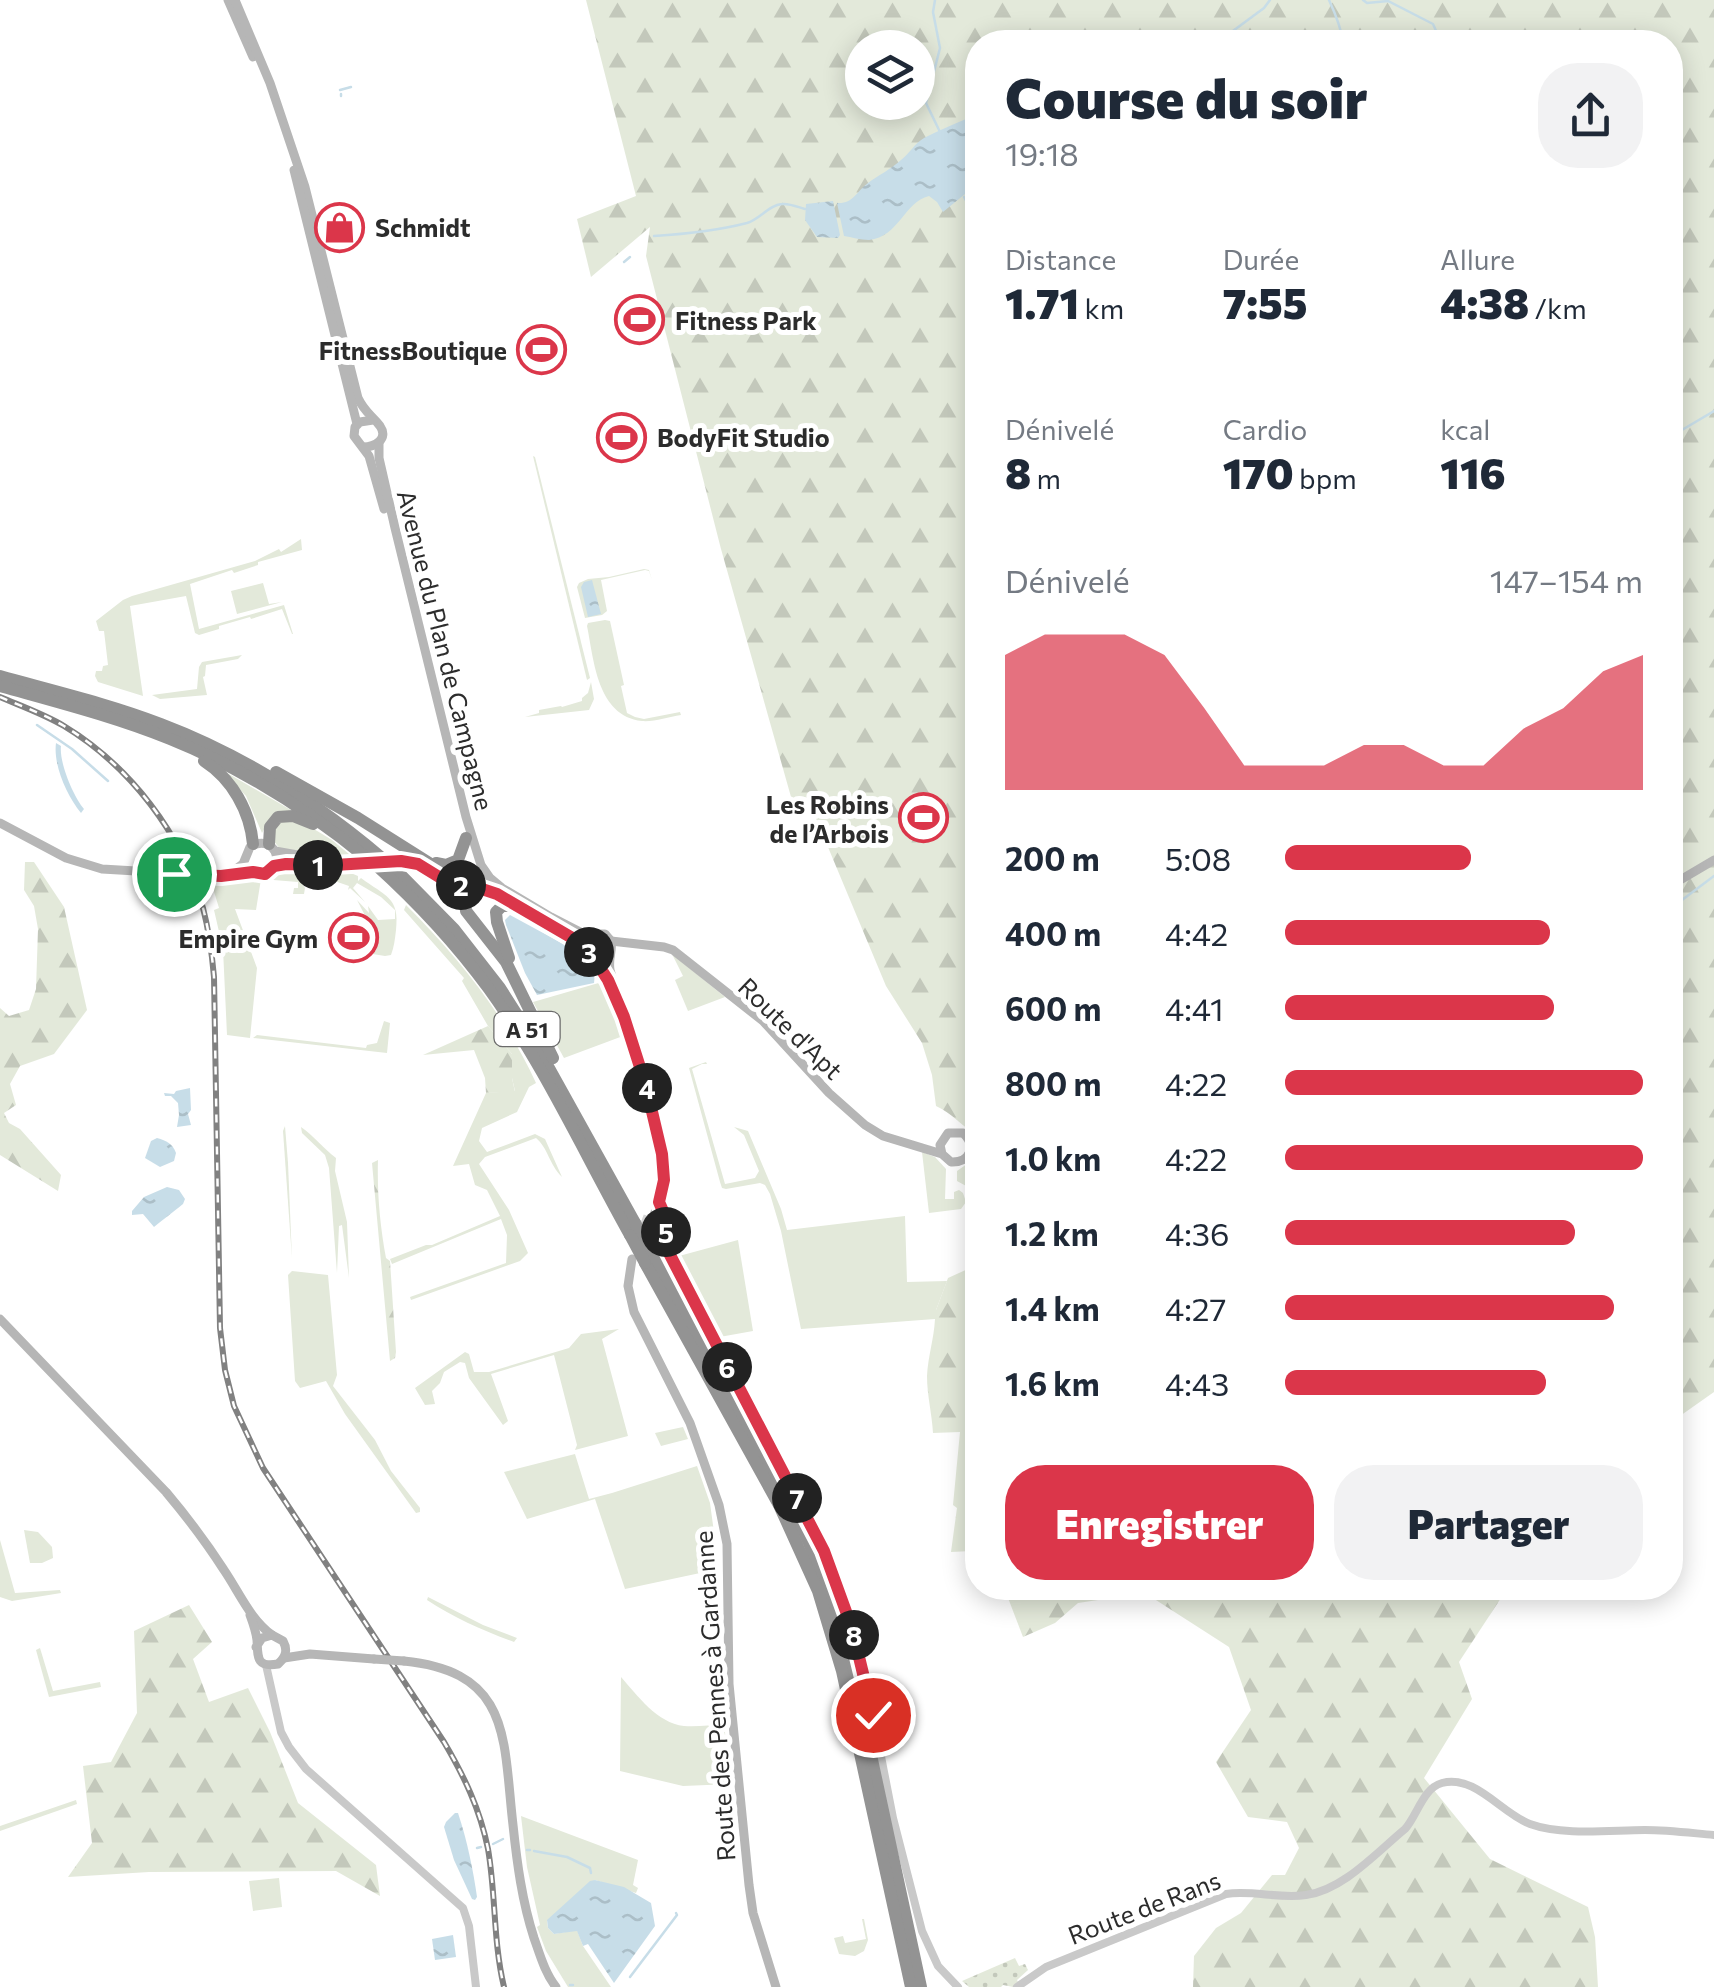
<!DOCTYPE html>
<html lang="fr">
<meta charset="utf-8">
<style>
body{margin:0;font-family:Commissioner,sans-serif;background:#f2f2f3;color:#1f2937;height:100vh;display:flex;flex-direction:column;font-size:38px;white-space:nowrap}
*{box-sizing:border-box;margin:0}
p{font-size:32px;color:#747a83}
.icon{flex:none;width:55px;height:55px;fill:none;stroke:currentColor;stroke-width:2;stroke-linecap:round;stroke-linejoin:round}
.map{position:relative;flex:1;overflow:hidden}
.side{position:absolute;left:965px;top:30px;width:718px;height:1570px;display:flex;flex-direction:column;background:#fff;border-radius:40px;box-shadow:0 5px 25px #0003}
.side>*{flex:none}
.tools{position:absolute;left:845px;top:30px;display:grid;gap:20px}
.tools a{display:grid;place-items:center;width:90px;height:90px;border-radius:50%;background:#fff;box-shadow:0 5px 25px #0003;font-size:50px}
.pin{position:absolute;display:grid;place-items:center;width:85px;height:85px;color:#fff;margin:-42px;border:5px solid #fff;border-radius:50%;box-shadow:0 2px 10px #0007}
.km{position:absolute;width:50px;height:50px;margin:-25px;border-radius:50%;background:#222;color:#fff;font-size:28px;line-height:50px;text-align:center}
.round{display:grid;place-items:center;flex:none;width:105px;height:105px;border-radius:40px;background:#f2f2f3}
.overview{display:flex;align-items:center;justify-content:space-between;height:170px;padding:0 40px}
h1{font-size:55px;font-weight:800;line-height:75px}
.metrics{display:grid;grid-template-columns:repeat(3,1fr);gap:15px;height:170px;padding:10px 40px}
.metrics div{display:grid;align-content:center}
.metrics b{font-size:42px;font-weight:800}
.metrics small{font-size:28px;font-weight:400}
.metrics p{font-size:28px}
.chart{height:280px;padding:20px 40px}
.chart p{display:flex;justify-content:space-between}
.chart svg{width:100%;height:180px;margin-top:10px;fill:#db364a;opacity:.7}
.action{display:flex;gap:20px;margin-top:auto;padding:20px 40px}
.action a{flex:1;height:115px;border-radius:40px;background:#db364a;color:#fff;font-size:40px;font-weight:800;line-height:115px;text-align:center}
.action a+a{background:#f2f2f3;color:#1f2937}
ul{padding:0 40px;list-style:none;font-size:32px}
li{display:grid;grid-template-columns:160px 120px 1fr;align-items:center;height:75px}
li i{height:25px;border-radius:12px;background:#db364a}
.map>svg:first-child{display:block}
</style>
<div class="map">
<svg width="1714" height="1987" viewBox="0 0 1714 1987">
<defs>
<pattern id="forest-firs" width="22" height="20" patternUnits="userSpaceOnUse" patternTransform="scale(2.5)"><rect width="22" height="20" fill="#e3e9da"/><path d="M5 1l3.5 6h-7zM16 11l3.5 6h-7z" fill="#c3c8bb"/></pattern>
<pattern id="park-dots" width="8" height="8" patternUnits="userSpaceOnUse" patternTransform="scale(2.5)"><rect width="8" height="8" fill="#e3e9da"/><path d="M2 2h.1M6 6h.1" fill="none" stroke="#c3c8bb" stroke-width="1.8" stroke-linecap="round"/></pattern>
<pattern id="water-ripples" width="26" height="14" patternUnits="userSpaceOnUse" patternTransform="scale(2.5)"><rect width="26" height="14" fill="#c7dde8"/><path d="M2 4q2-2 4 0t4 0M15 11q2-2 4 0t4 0" fill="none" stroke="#abbec7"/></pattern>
</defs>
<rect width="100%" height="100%" fill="#fff"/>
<g fill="#e3e9da">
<polygon points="533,456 535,457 590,678 587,680"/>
<polygon points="301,539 302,550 258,562 258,565 234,573 232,570 190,584 199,629 284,605 293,634 292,634 282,609 251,619 250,617 219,626 219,629 199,635 195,633 186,596 130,606 143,696 98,682 95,676 96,671 102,671 103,666 108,665 104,631 99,631 96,621 123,600 132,596 255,561 279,549 281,552"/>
<polygon points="644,569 649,570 652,580 649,571 645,570 601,580 607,611 602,615 585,618 577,587 579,583 588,579 609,577"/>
<polygon points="263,583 269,604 282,602 237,614 231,591"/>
<path d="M605 620 610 621 624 685 621 686 627 713 635 717 644 719 680 712 681 715C668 717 654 722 642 721 597 716 594 660 587 626L588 623Z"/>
<polygon points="242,655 238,659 206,665 205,676 203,677 207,695 160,699 152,695 197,689 199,667 202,662"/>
<polygon points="591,682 594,699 589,710 525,717 539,713 539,710 561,706 562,707 582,701 582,698 588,693"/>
<polygon points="222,770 291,810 268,822 262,833 246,796"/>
<polygon points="279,821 304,823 332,840 355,859 340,859 280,849 273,840 272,829"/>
<polygon points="285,868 309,868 308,876 301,882 305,888 304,894 293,894 294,888 298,888 298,882 261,879 256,910 235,909 257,968 250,1038 227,1035 223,949 214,910 219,908 212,885 216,880 270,879"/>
<path d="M322 869 346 871 358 876V881L361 878C385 896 400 897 396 930 395 939 394 947 391 955L385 956 330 947 329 945 376 951 377 939 357 900 369 913 368 906 378 920 395 919V910L381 897 357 883 353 888 365 902 350 888 348 890 349 886 326 878 324 882 318 879V875Z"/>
<path d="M406 905C458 957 505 1015 536 1083L529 1087 517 1112 482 1128 479 1141 487 1152 535 1134 545 1139 562 1177C549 1164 548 1148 536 1138L485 1157 479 1164 509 1210 528 1253 520 1261 411 1300 410 1297 506 1263 507 1235 501 1219 392 1264 390 1259 426 1245H432L500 1216 487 1190 475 1185 469 1164 453 1166 486 1093 515 1091 512 1078V1054L488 1026 462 981 464 978 404 910Z"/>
<polygon points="672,954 725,997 688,1011 675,980 683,976"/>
<polygon points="602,982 623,1036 564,1058 533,1002"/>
<polygon points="384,1021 390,1023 387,1053 253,1038 257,1035 366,1048 367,1045 377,1043"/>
<polygon points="706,1062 707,1064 702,1064 692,1069 725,1184 755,1178 759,1171 744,1135 734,1127 748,1131 781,1209 787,1230 905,1216 907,1282 947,1281 936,1310 935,1319 801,1329 781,1231 770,1194 765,1185 760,1183 726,1189 722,1188 720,1182 689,1068"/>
<polygon points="285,1126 288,1163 292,1259 283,1131"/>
<path d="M301 1127C314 1136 323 1148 336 1158L335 1171 347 1222 349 1278 342 1225 339 1226 337 1273 329 1168 325 1155 302 1133Z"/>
<polygon points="922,1152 935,1157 946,1169 945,1199 954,1199 954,1192 959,1190 963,1193 966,1202 961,1209 929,1213"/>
<polygon points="974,1159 977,1160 977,1211 974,1211 968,1187 957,1181 957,1171"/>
<polygon points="738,1240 753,1331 714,1338 689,1289 689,1280 679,1256"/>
<polygon points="292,1271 328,1275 336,1364 337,1375 333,1386 375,1440 391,1471 420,1508 420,1512 416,1513 345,1414 326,1381 300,1388 295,1381 288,1275"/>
<polygon points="619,1329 602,1339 628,1436 575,1450 577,1445 554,1355 491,1374 508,1421 503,1425 469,1378 465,1363 460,1362 444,1372 440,1383 432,1391 435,1404 425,1405 415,1388 465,1352 469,1354 474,1372 489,1372 569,1348 581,1334"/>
<polygon points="683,1427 688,1439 661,1446 655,1433"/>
<polygon points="575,1454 589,1499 612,1493 697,1466 710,1503 719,1569 625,1589 595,1499 527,1519 504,1472"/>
<polygon points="24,1530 38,1532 52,1547 53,1558 42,1563 30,1563"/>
<polygon points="0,1540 15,1593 60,1590 61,1593 12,1601 0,1597"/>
<path d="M428 1597 483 1625 517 1638 514 1642C484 1631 454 1618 427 1600Z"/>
<polygon points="40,1648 53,1691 100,1682 101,1687 49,1697 36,1650"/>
<path d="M621 1677C637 1695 657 1723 684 1726 697 1727 711 1725 724 1724L731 1784 683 1786 620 1771Z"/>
<polygon points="76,1800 77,1804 0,1831 0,1826"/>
<polygon points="521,1816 638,1860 633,1885 638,1888 636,1893 595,1880 547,1921 548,1928 554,1934 577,1930 583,1946 611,1987 568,1987 546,1951 537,1927 540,1925 527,1867"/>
<polygon points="279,1878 282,1907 253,1911 249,1881"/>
<polygon points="862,1919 864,1919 868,1940 864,1951 855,1956 839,1954 834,1938 843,1936 845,1943 866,1939"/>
</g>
<g fill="url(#forest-firs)" fill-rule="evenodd">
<path d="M586 0H1714V1392L1670 1423V42H978L977 1134C960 1126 954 1114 936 1106L932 1075 922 1043 886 986 815 816 793 804 721 549 646 256 650 227 591 277 577 219 636 196ZM862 48H918V102H862Z"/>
<polygon points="25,862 34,862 64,907 87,1010 54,1054 20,1066 10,1084 16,1105 4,1113 9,1123 20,1129 61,1175 58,1191 0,1155 0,1008 9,1016 29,1010 36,989 38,929 34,906 24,890"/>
<polygon points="488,1026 512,1054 512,1078 515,1092 486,1093 485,1078 474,1050 423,1055"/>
<path d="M378 1160C377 1193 380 1225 386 1258L390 1261 396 1352 395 1358 390 1361 372 1163Z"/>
<path d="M974 1211H978L977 1562 972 1551 951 1552 957 1508 953 1505 960 1432 933 1433C932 1414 927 1395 927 1376 928 1356 934 1339 935 1319L932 1316V1311L936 1310 948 1278 970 1268Z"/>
<polygon points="989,1588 1498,1588 1501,1598 1459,1662 1472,1699 1424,1778 1490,1859 1588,1907 1595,1937 1598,1987 1193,1987 1194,1956 1216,1928 1241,1913 1272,1875 1285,1875 1299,1848 1287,1822 1248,1817 1216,1762 1251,1710 1229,1647 1145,1593 1078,1603 1055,1623 1023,1637 1005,1590 991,1591"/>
<polygon points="189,1605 212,1642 193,1659 209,1702 248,1688 270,1732 298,1803 376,1865 380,1896 336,1871 149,1872 68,1877 92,1843 83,1766 111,1762 137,1713 134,1631"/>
</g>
<polygon fill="url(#park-dots)" points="1015,1958 1019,1966 1025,1964 1028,1970 1017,1980 1018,1982 1013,1987 1003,1985 1001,1987 969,1987 962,1981"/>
<g fill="url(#water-ripples)">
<path d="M966 119 969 181 965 194 943 212 937 202 929 196C904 202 899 237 869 240 861 240 851 237 844 236L837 203C853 204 856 192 868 183 879 175 891 169 901 160 909 154 915 143 924 138 937 131 952 125 966 119Z"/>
<polygon points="833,201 840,235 838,238 817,237 805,220 806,204"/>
<polygon points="592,580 601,614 588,617 581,587 584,582"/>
<path d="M56 743 61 746C59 762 73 796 84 809L81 813C67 796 53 765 56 743Z"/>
<polygon points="510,915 580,953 595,973 594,983 537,995 525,973 506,925 505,920"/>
<polygon points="190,1088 191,1110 188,1114 191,1125 177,1127 179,1115 178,1103 171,1096 165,1096 164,1093 174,1094 176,1091"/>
<path d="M157 1138C167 1141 172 1143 176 1153L174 1161 160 1167 145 1158 151 1141Z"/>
<path d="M167 1187 179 1190 185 1199 183 1204C173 1212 165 1218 154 1227L143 1214 132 1215V1211L144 1197Z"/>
<path d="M455 1813H458C467 1840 473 1869 477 1897L475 1900 472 1899 454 1860 444 1827 446 1822Z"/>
<polygon points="595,1880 624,1887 651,1903 655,1926 614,1983 588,1944 583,1946 577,1931 554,1934 548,1928 547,1920 590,1881"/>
<polygon points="453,1935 456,1957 435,1960 432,1939"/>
</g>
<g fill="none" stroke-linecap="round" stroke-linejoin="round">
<g stroke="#c7dde8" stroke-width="2.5">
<polyline points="935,0 933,12 940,48 926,103 940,132"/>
<path d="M1329 0C1335 13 1341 27 1343 42"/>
<polyline points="1363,0 1367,3 1388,1 1433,24 1441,42"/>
<polyline points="1218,42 1264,8 1270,0"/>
<polyline points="340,90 351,87"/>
<polyline points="341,94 341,96"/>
<polyline points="964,197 978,222"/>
<path d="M654 236C686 234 716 231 747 223 760 219 769 205 782 204 789 203 798 207 805 209"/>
<polyline points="624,262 630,257"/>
<polyline points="1670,437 1714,411"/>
<polyline points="37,725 72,749 108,781"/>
<polyline points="1670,909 1714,876"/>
<polyline points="493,1844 503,1839"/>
<polyline points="477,1848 481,1847"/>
<polyline points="527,1850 530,1850"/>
<polyline points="534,1851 567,1857 590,1868 591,1873"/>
<polyline points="630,1977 677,1915 676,1913"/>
<polyline points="570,1985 573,1985"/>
</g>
<polyline stroke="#d5d5d5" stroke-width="9" stroke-dasharray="9 4.5" stroke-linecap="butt" points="640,1237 648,1216"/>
<g stroke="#c9c9c9" stroke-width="8">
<path d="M659 1202C669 1219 665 1240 671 1259L814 1530 838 1585 852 1627 870 1700 893 1818 922 1931 938 1966 958 1987"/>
<polyline points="266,1665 281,1732 289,1747 306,1769 463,1908 469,1926 476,1987"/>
<path d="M1017 1987 1046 1967 1226 1894C1252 1890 1279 1899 1306 1895 1343 1890 1376 1853 1405 1829 1417 1816 1423 1788 1442 1783 1475 1774 1502 1814 1530 1824 1563 1836 1611 1830 1645 1830 1668 1830 1691 1833 1714 1835"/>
</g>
<g stroke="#b6b6b6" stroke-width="9">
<polyline points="228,0 253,57"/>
<path d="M235 0 270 83 305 187 358 398C365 413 372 415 380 426 389 439 375 447 363 447"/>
<polyline points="294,170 357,424"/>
<polyline points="373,420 360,422 355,427 354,436 369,456 384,509"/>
<path d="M379 443V458L395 528 466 817 481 865 490 878 502 888 551 917 584 934H605L611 941C613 951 608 957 610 970 626 1026 671 1130 663 1185 661 1200 654 1215 648 1230"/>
<polyline points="0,823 66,858 102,869 221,876 253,872 263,874 275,866 285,864 334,865 371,862"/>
<polyline points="275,851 320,859"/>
<polyline points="387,861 407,861 450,873 461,869"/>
<polyline points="431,870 444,880 468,888 488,890 516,906"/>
<path d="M232 872 243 864 250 847C266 837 281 849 275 866"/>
<polyline points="1670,886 1714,860"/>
<polyline points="530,914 586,946 611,988"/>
<path d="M611 941 664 947 673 950 763 1021 829 1093 865 1125 883 1136 942 1154 951 1162C970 1163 977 1146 963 1133H948L940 1145 942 1154"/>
<polyline points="632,1259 628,1286 634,1312 690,1423 719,1505 727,1544 729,1684 749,1885 753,1913 776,1987"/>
<path d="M0 1319 166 1492C187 1517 206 1542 224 1570 239 1592 250 1619 272 1635"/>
<path d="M250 1615C253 1623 256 1632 257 1640 258 1657 256 1668 278 1664 286 1657 288 1650 283 1641L272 1635 262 1638 256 1647"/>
<polyline points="284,1658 310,1654 374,1659"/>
<path d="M404 1661C512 1672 503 1739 513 1825 517 1863 522 1901 534 1938 540 1955 545 1973 556 1987"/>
</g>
<g stroke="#939393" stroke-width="12">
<path d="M0 676C54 691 109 704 161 724 243 755 316 802 382 858"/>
<path d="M0 686C57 702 116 717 170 739 242 768 308 810 368 859"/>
<path d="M204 761C232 779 250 811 253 844"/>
<polyline points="276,772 358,818 442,871"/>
<polyline points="269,844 270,827 278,817 293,816 313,824"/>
<polyline points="436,863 446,865 458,860 466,838"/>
<polyline points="390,864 454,929 500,988 535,1043 635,1223"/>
<path d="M376 865C417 902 456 944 489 989 544 1065 584 1153 630 1235"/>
<polyline points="473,889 465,901 466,911 506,962 553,1058"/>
<polyline points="509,958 497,922 496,912 502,906 511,906 532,915"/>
<polyline points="650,1250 784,1493 809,1543 833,1604 854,1676 921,1987"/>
<polyline points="645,1263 779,1505 818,1591 842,1671 911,1987"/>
</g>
<defs>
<path id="rail" d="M0 697C21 706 44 714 64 726 130 766 182 834 203 908 209 931 212 954 214 977L220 1328 225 1370 234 1406 263 1468 444 1742C464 1776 480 1809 488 1849 496 1895 493 1941 504 1987"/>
</defs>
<use href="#rail" stroke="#818181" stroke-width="6"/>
<use href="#rail" stroke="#fff" stroke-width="2.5" stroke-dasharray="8" stroke-linecap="butt"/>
<polyline stroke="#b6b6b6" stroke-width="9" points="374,1659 404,1661"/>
<g stroke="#939393" stroke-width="12">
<polyline points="382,858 390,864"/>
<polyline points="368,859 376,865"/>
<polyline points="635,1223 650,1250"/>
<polyline points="630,1235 645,1263"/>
</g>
</g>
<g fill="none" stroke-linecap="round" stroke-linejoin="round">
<defs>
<polyline id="route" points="174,874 221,876 253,872 265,874 274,866 286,864 334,865 401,861 418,864 444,880 468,888 479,888 497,894 586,946 608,980 624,1017 646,1086 662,1154 664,1180 659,1202 666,1218 669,1253 824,1551 852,1628 873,1715"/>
</defs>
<use href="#route" stroke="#fff" stroke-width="20"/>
<use href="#route" stroke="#db364a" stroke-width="12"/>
</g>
<defs>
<symbol id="shop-ring" viewBox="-11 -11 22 22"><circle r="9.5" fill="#fff" stroke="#db364a" stroke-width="1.5"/><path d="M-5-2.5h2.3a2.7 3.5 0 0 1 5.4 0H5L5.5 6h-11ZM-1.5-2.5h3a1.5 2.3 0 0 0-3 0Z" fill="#db364a"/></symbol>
<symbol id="stadium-ring" viewBox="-11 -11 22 22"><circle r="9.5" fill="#fff" stroke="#db364a" stroke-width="1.5"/><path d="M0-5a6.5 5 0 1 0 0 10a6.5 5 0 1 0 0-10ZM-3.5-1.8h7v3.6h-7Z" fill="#db364a"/></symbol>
</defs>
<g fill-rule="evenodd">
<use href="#shop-ring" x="312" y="200" width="55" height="55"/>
<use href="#stadium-ring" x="612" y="292" width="55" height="55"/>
<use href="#stadium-ring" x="514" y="322" width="55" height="55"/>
<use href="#stadium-ring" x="594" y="410" width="55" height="55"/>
<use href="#stadium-ring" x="896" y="790" width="55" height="55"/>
<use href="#stadium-ring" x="326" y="910" width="55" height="55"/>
</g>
<g text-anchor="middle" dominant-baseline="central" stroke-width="10" stroke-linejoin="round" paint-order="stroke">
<rect fill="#fff" stroke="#6b6b6b" stroke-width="2.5" x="494.5" y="1012" width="65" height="34" rx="8"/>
<g font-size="22" font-weight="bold" fill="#2c2c2c">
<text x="527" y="1029">A 51</text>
</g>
<g font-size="25" font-weight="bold" fill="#2c2c2c" stroke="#fff" text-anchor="start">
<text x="375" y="227">Schmidt</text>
<text x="675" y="320">Fitness Park</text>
<text x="507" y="350" text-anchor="end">FitnessBoutique</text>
<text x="657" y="437">BodyFit Studio</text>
<text x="889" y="804" text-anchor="end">Les Robins<tspan x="889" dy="29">de l’Arbois</tspan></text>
<text x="318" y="938" text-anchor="end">Empire Gym</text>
</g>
<g font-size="25" fill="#2c2c2c" stroke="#fff">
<text transform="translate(446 650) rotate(76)">Avenue du Plan de Campagne</text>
<text transform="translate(791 1028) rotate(44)">Route d'Apt</text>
<text transform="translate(714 1696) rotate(-94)">Route des Pennes à Gardanne</text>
<text transform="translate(1144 1907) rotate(-21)">Route de Rans</text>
</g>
</g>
</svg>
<div class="tools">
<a><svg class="icon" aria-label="layers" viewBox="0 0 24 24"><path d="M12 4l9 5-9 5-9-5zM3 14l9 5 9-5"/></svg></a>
</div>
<div class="pin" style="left:174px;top:874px;background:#1e9e55"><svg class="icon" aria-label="arrive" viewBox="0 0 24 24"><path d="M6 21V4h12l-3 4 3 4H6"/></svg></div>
<div class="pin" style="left:873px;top:1715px;background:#d93025"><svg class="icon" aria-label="check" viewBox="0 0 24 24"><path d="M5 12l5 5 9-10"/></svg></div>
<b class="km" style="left:318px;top:865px">1</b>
<b class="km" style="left:461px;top:885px">2</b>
<b class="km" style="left:589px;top:952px">3</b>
<b class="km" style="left:647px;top:1088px">4</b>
<b class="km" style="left:666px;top:1232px">5</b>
<b class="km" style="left:727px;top:1367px">6</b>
<b class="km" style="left:797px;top:1498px">7</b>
<b class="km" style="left:854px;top:1635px">8</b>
<section class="side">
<div class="overview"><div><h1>Course du soir</h1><p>19:18</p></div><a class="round"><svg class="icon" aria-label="share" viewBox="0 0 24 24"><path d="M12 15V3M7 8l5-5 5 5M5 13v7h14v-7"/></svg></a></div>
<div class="metrics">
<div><p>Distance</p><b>1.71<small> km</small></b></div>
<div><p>Durée</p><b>7:55</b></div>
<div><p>Allure</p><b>4:38<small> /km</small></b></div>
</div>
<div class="metrics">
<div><p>Dénivelé</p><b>8<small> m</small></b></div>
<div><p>Cardio</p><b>170<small> bpm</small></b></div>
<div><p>kcal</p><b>116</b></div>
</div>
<div class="chart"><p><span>Dénivelé</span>147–154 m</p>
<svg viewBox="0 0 160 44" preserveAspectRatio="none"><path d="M0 44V11L10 6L20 6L30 6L40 11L50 24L60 38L70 38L80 38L90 33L100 33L110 38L120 38L130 29L140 24L150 15L160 11V44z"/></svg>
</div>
<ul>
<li><b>200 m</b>5:08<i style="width:52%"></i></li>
<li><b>400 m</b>4:42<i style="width:74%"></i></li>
<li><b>600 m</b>4:41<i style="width:75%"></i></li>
<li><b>800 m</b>4:22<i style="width:100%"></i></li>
<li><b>1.0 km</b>4:22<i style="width:100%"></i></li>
<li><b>1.2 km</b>4:36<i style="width:81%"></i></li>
<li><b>1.4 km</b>4:27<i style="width:92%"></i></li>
<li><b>1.6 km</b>4:43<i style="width:73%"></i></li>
</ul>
<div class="action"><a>Enregistrer</a><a>Partager</a></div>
</section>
</div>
